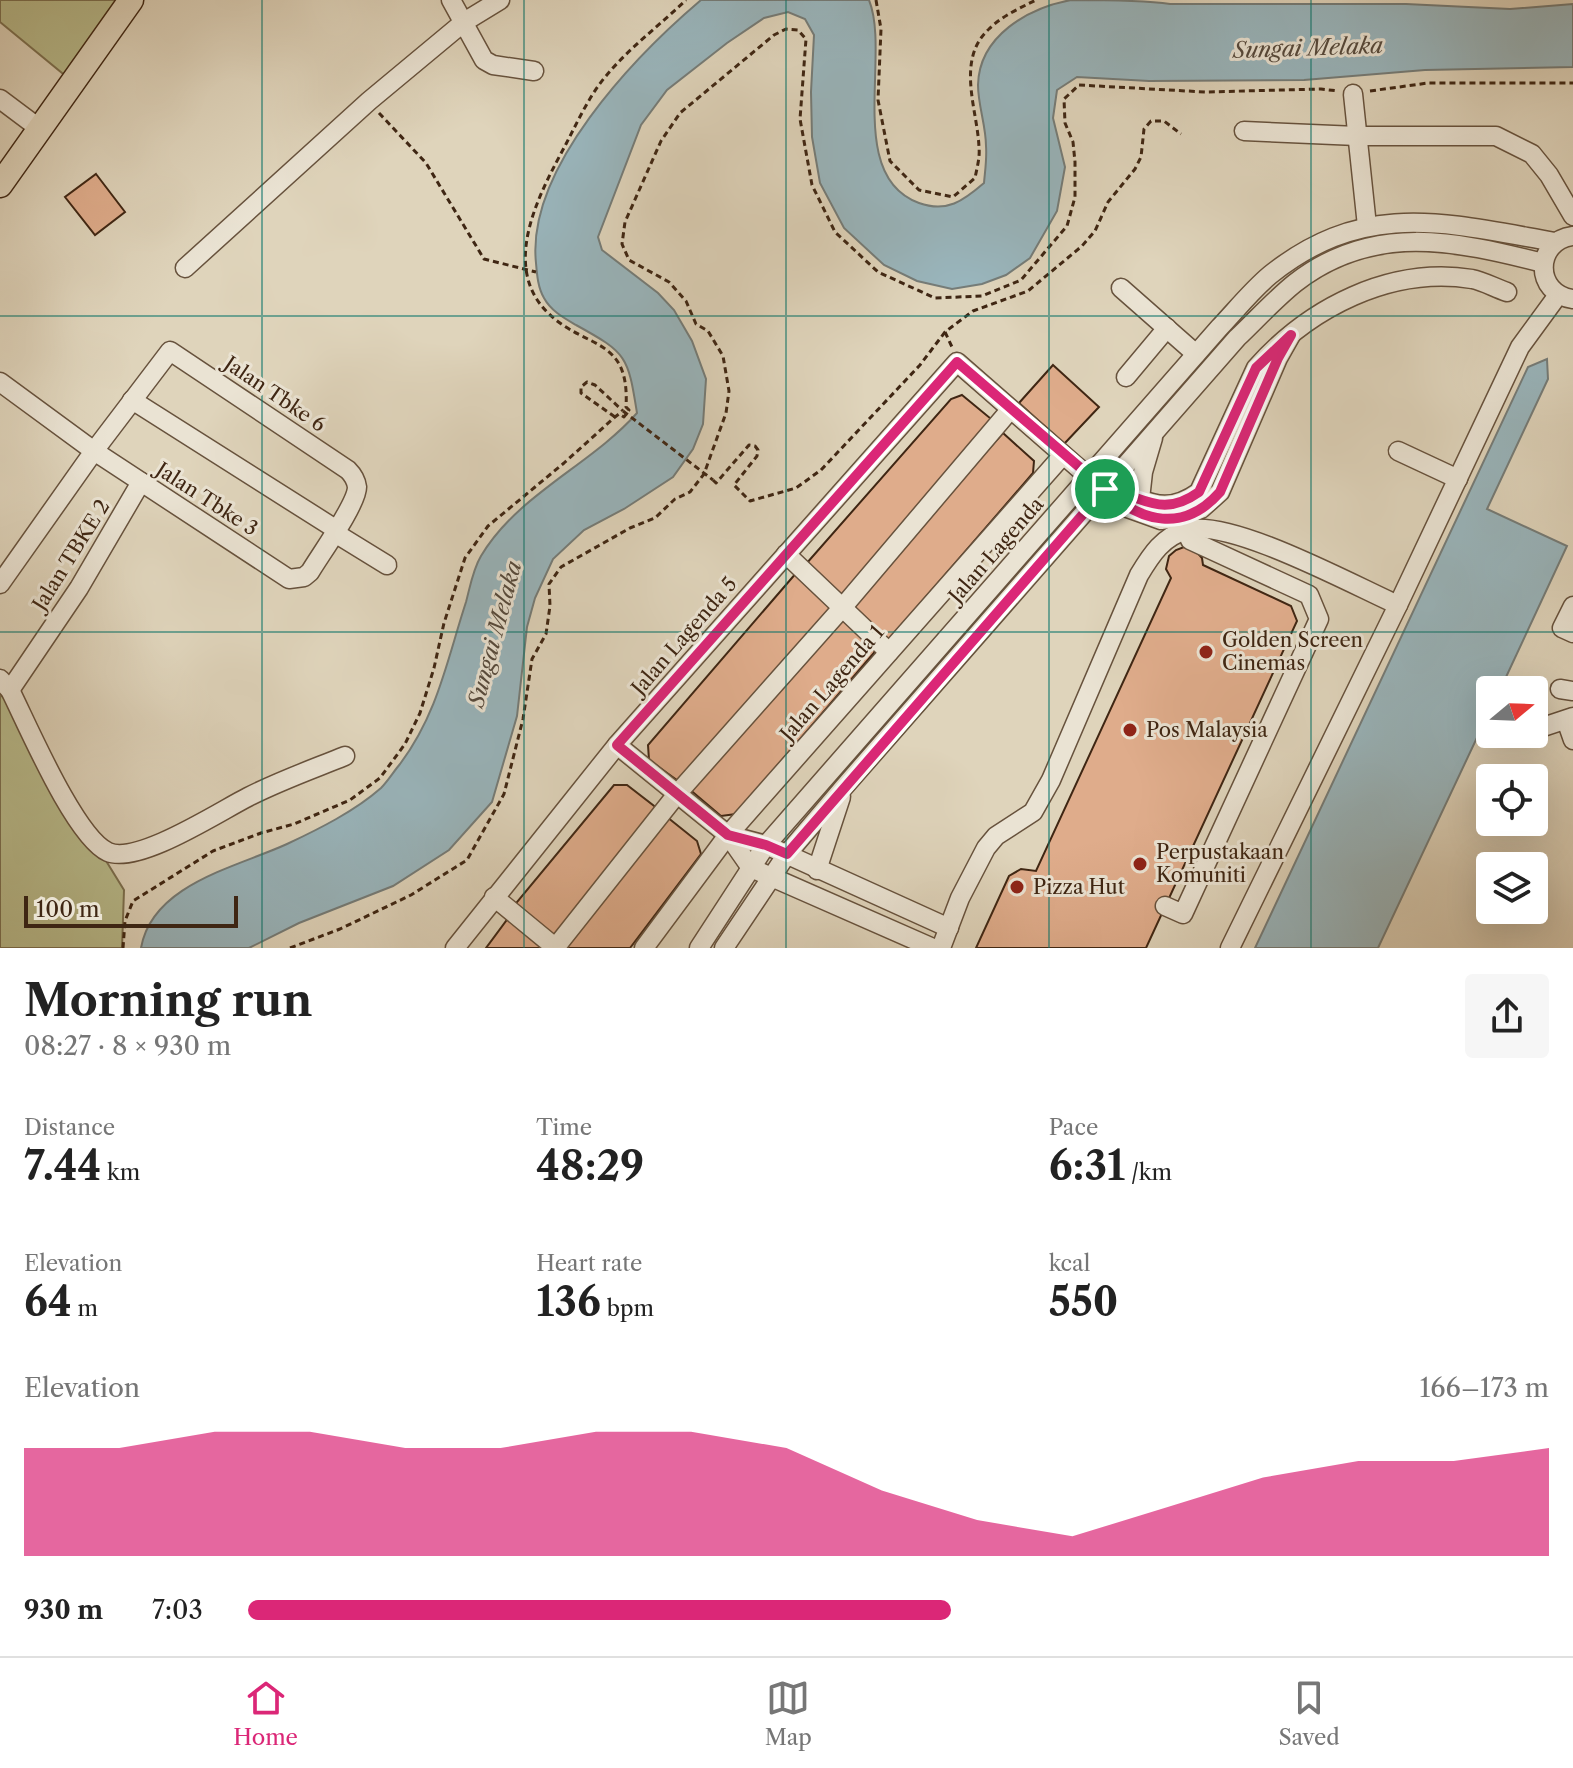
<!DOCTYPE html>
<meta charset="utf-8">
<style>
body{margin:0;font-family:"Libre Caslon Text",serif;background:#f6f6f6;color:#222;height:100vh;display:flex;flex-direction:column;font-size:30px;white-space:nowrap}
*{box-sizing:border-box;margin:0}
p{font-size:26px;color:#767676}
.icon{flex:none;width:44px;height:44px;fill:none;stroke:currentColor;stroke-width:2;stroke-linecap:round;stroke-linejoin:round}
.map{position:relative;height:948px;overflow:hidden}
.drawer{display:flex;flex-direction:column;background:#fff;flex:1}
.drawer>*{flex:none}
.needle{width:52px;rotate:71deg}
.fabs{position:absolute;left:1476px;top:676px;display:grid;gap:16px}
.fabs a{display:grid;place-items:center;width:72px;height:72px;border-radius:8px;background:#fff;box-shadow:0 8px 32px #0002;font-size:40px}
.scale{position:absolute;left:24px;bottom:20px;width:214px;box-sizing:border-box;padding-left:8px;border:4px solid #3f2613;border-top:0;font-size:22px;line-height:28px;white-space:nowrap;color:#3f2613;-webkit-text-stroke:6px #eae3d3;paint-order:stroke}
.pin{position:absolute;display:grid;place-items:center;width:68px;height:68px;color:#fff;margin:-34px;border:4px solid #fff;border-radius:50%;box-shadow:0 2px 8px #0007}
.round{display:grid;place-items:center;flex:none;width:84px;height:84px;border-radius:8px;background:#f6f6f6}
.headline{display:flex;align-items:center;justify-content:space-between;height:136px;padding:0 24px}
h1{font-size:44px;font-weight:700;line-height:60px}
.stats{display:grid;grid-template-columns:repeat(3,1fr);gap:12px;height:136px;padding:8px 24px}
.stats div{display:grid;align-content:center}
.stats b{font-size:40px;font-weight:700}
.stats small{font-size:22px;font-weight:400}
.stats p{font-size:22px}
.chart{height:224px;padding:16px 24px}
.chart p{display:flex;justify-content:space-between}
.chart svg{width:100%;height:144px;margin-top:8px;fill:#db2777;opacity:.7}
ul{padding:0 24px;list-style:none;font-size:26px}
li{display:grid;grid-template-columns:128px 96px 1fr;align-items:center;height:60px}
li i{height:20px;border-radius:10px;background:#db2777}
.dock{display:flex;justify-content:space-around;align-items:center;height:112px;border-top:2px solid #e0e0e0;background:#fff;font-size:22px;color:#767676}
.dock a{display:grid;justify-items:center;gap:4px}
.dock .current{color:#db2777}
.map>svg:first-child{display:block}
</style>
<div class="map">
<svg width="1573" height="948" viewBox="0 0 1573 948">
<rect width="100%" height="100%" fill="#dfd4bb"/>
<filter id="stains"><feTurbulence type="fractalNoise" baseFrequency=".0025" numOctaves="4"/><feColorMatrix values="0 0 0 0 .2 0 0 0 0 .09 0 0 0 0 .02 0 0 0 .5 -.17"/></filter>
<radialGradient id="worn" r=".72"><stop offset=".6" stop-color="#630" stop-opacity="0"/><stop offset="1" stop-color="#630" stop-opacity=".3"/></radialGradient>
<g fill="#b8bb8c" stroke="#7c7050" stroke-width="2">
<polygon points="0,0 134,0 73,82 0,22"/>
<polygon points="0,694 10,705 124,890 122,948 0,948"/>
</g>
<g fill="#99b5bc" stroke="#757c78" stroke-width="2">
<path d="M701 0H869C891 54 845 176 919 203 947 213 963 201 984 183 985 171 987 159 986 146 986 126 978 105 978 85 979 36 1028 8 1071 0 1098 0 1143 0 1170 4H1406L1510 9 1573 4V67L1425 70 1304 80 1149 81 1077 77 1057 90 1053 118 1065 167 1057 211 1030 258 1006 275 982 284 952 289 917 281 884 265 844 228 820 183 812 137 811 92 814 35 805 19 788 12 764 18 727 43 667 90 641 125 598 237 602 250 658 293 674 310 692 341 706 379 703 424 693 449 673 477 624 509 584 530 553 559 535 598 527 627 517 716 492 802 449 850 393 886 299 923 249 948H141C152 884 237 867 287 844 319 829 355 811 381 788 388 781 394 771 400 764 438 713 447 660 466 602 470 587 473 569 481 556 518 494 591 465 637 413 628 356 627 353 576 325 564 318 551 311 544 298 538 288 537 275 536 263 526 169 634 57 701 0Z"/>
<polygon points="1547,359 1548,379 1487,509 1567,546 1500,690 1490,690 1490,710 1378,948 1255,948 1528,367"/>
</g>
<g fill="#dfac8b" stroke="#3f2613" stroke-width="2">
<polygon points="96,174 125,212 95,235 65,197"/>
<polygon points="1053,365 1099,407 1064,444 1019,403"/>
<polygon points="962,395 996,423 843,600 806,564 951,399"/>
<polygon points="1003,433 1034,461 1033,473 887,642 846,606"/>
<polygon points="1184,547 1195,550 1202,558 1203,565 1291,606 1297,621 1146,948 976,948 1009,876 1021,869 1036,871 1171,578 1166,569 1169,556 1176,550"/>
<polygon points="797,572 836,608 681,783 649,760 648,745"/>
<polygon points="843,616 879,647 736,814 721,816 688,788"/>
<polygon points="614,785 627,785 658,809 554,942 512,908"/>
<polygon points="667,817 697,841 701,854 630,948 563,948"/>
<polygon points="509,917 550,948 486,948"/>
</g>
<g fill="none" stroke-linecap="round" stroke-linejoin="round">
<defs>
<g id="minor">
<polyline points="451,0 484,60 493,65 534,71"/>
<polyline points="1353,94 1367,226"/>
<polyline points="0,99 40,129"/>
<polyline points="1244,131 1357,136 1496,136 1532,154 1549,175 1573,216"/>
<path d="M1573 236C1534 241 1534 294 1573 299"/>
<polyline points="185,268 369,101 464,22 500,0"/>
<polyline points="1121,288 1196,354"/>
<polyline points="1126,377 1167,328"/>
<path d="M0 382 94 451 289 579 304 577 310 572C320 555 357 504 357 487 356 479 353 475 348 470L170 351 94 451 0 584"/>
<polyline points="132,400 337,530"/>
<polyline points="1398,451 1458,479"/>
<path d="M1105 489C1144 496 1161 519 1199 492L1256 368C1309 308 1390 266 1472 279 1483 281 1495 288 1507 292"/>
<polyline points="1140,499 1143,472 1153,438"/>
<polyline points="335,533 387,565"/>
<polyline points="786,554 889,652"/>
<polyline points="1573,606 1562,628 1573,633"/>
<path d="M0 679 10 690C28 726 75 837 108 852 138 865 220 811 248 797 279 781 313 769 345 756"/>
<polyline points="1560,689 1573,691"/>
<polyline points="10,690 79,588 141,482"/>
<polyline points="1566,720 1573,740"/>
<polyline points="1534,730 1573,717"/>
<polyline points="1511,737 1521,734"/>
<polyline points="617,745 728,835 751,868 933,948"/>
<polyline points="728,835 766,845 949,928"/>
<polyline points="817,870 841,797"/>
<polyline points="494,897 556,948"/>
<polyline points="1165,906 1183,914 1319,619 1309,595 1190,540 1187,530"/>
<polyline points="455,948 617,745 957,362 1122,506 1161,520 1181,517 1201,509 1220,492 1278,358 1291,335"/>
<polyline points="555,948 677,794 842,608 1010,410"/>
<polyline points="644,948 728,835 1063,455"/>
<path d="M699 948 766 845 1219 328C1236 310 1252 290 1270 275 1365 199 1446 223 1555 242"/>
<path d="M724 948 787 854 844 787 1237 338C1256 320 1275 299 1295 283 1373 222 1456 241 1543 263"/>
<path d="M941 948 960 898 986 848 996 836 1033 812 1051 780 1139 575C1151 555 1163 536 1187 530 1230 518 1353 585 1398 605"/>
<polyline points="1230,948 1398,605 1520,347 1558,295"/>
</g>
<polyline id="major" points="0,185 131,0"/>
</defs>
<use href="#minor" stroke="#67523d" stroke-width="21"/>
<use href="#major" stroke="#3f2613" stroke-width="27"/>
<g stroke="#3f2613" stroke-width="3" stroke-dasharray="6 4" stroke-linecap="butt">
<path d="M876 0 881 29 878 100 890 161 919 190 953 197 975 178C977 168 980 157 979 148 978 111 955 60 989 29 1002 16 1020 8 1036 0"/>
<polyline points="1370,91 1428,83 1573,83"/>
<polyline points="379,113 426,163 484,259 536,272"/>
<polyline points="945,332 952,347"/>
<polyline points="615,417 581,393 581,387 587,382 595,385 623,411"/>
<polyline points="713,480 716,483 749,445 755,446 758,450 757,456 734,485 750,501 796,488 821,470 920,365 945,332 973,311 1028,291 1082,246 1095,231 1108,202 1135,169 1141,157 1144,129 1151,121 1164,121 1181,134"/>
<path d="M123 948 125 921 133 901 213 851 261 833 294 824 350 800 380 778 405 744 420 713 434 668 444 623 465 558 488 526 564 463 615 417 619 414 624 417 629 410 626 407C630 336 586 350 548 313 499 265 541 191 566 144 578 121 589 96 606 76 629 48 660 25 686 0"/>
<polyline points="290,948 340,929 411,895 467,860 504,794 523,719 532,659 546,634 550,606 549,584 561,567 630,528 655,518 675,499 690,492 704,474 726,413 729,391 723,356 708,331 696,324 686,301 669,282 629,260 622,244 625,222 661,141 680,113 774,35 786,29 798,30 806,39 800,119 812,185 835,232 878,272 935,298 982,296 1021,280 1067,226 1075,197 1075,162 1073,142 1065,123 1064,99 1079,85 1205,92 1321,89 1338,91"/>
</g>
<use href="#minor" stroke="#eae3d3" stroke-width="18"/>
<use href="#major" stroke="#dfd4bb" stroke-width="24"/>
<polyline stroke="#3f2613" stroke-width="3" stroke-dasharray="6 4" stroke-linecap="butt" points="623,411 713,480"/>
</g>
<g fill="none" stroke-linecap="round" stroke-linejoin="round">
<defs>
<path id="route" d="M1105 489 957 362 617 745 728 835 766 845 787 854 1105 489C1144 496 1161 519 1199 492L1256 368 1291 335 1278 358 1220 492C1184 533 1141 523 1105 489"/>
</defs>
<use href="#route" stroke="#fff" stroke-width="16"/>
<use href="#route" stroke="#db2777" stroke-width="10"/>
</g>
<path fill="none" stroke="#0f766e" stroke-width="2" stroke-opacity="0.55" d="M262 0V948M524 0V948M786 0V948M1049 0V948M1311 0V948M0 316H1573M0 632H1573"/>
<g fill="#8f2418" stroke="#eae3d3" stroke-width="3">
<circle cx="1206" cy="652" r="8"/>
<circle cx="1130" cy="730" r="8"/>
<circle cx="1140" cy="864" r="8"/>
<circle cx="1017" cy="887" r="8"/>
</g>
<g text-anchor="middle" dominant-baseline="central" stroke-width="6" stroke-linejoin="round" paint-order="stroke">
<g font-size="20" fill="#3f2613" stroke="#eae3d3">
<text transform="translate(275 394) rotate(34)">Jalan Tbke 6</text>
<text transform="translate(207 499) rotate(33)">Jalan Tbke 3</text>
<text transform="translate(996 550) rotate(-49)">Jalan Lagenda</text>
<text transform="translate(71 555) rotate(-58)">Jalan TBKE 2</text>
<text transform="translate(684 636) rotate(-49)">Jalan Lagenda 5</text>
<text transform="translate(832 683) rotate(-49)">Jalan Lagenda 1</text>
</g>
<g font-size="20" fill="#3f2613" stroke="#eae3d3" text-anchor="start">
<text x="1222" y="640">Golden Screen<tspan x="1222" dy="23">Cinemas</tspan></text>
<text x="1146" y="730">Pos Malaysia</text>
<text x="1156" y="852">Perpustakaan<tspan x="1156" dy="23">Komuniti</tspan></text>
<text x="1033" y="887">Pizza Hut</text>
</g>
<g font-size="22" font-style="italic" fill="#564a3d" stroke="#eae3d3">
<text transform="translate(1308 48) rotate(-2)">Sungai Melaka</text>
<text transform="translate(495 634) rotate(-75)">Sungai Melaka</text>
</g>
</g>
<rect width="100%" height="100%" filter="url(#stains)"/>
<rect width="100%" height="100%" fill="url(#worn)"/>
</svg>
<div class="fabs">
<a><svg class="needle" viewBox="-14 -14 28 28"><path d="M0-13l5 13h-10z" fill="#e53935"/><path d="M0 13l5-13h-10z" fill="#767676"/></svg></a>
<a><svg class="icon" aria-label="locate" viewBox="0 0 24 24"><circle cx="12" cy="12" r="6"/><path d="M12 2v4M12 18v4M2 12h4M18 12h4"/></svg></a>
<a><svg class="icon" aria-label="layers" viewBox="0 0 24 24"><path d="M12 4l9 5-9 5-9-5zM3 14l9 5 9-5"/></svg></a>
</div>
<div class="scale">100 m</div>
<div class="pin" style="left:1105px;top:489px;background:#1e9e55"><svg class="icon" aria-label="arrive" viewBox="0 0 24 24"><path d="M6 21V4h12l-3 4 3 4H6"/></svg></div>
</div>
<section class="drawer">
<div class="headline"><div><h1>Morning run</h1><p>08:27 · 8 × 930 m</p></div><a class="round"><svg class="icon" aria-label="share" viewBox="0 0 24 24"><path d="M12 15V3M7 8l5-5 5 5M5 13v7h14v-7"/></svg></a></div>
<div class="stats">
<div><p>Distance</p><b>7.44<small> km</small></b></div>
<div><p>Time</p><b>48:29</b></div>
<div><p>Pace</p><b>6:31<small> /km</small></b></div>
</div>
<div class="stats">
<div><p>Elevation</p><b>64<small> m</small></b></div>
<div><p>Heart rate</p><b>136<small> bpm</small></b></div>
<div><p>kcal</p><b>550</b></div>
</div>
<div class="chart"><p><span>Elevation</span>166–173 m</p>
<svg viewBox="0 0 160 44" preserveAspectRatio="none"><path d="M0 44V11L10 11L20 6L30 6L40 11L50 11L60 6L70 6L80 11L90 24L100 33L110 38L120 29L130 20L140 15L150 15L160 11V44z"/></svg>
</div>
<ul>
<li><b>930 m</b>7:03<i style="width:54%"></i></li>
</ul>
</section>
<nav class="dock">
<a class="current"><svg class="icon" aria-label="home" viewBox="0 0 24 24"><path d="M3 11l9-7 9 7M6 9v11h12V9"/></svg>Home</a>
<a><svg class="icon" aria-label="map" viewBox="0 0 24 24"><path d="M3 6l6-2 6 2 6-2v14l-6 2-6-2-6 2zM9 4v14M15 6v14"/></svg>Map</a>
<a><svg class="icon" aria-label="saved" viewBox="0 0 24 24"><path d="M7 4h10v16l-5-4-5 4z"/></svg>Saved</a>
</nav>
